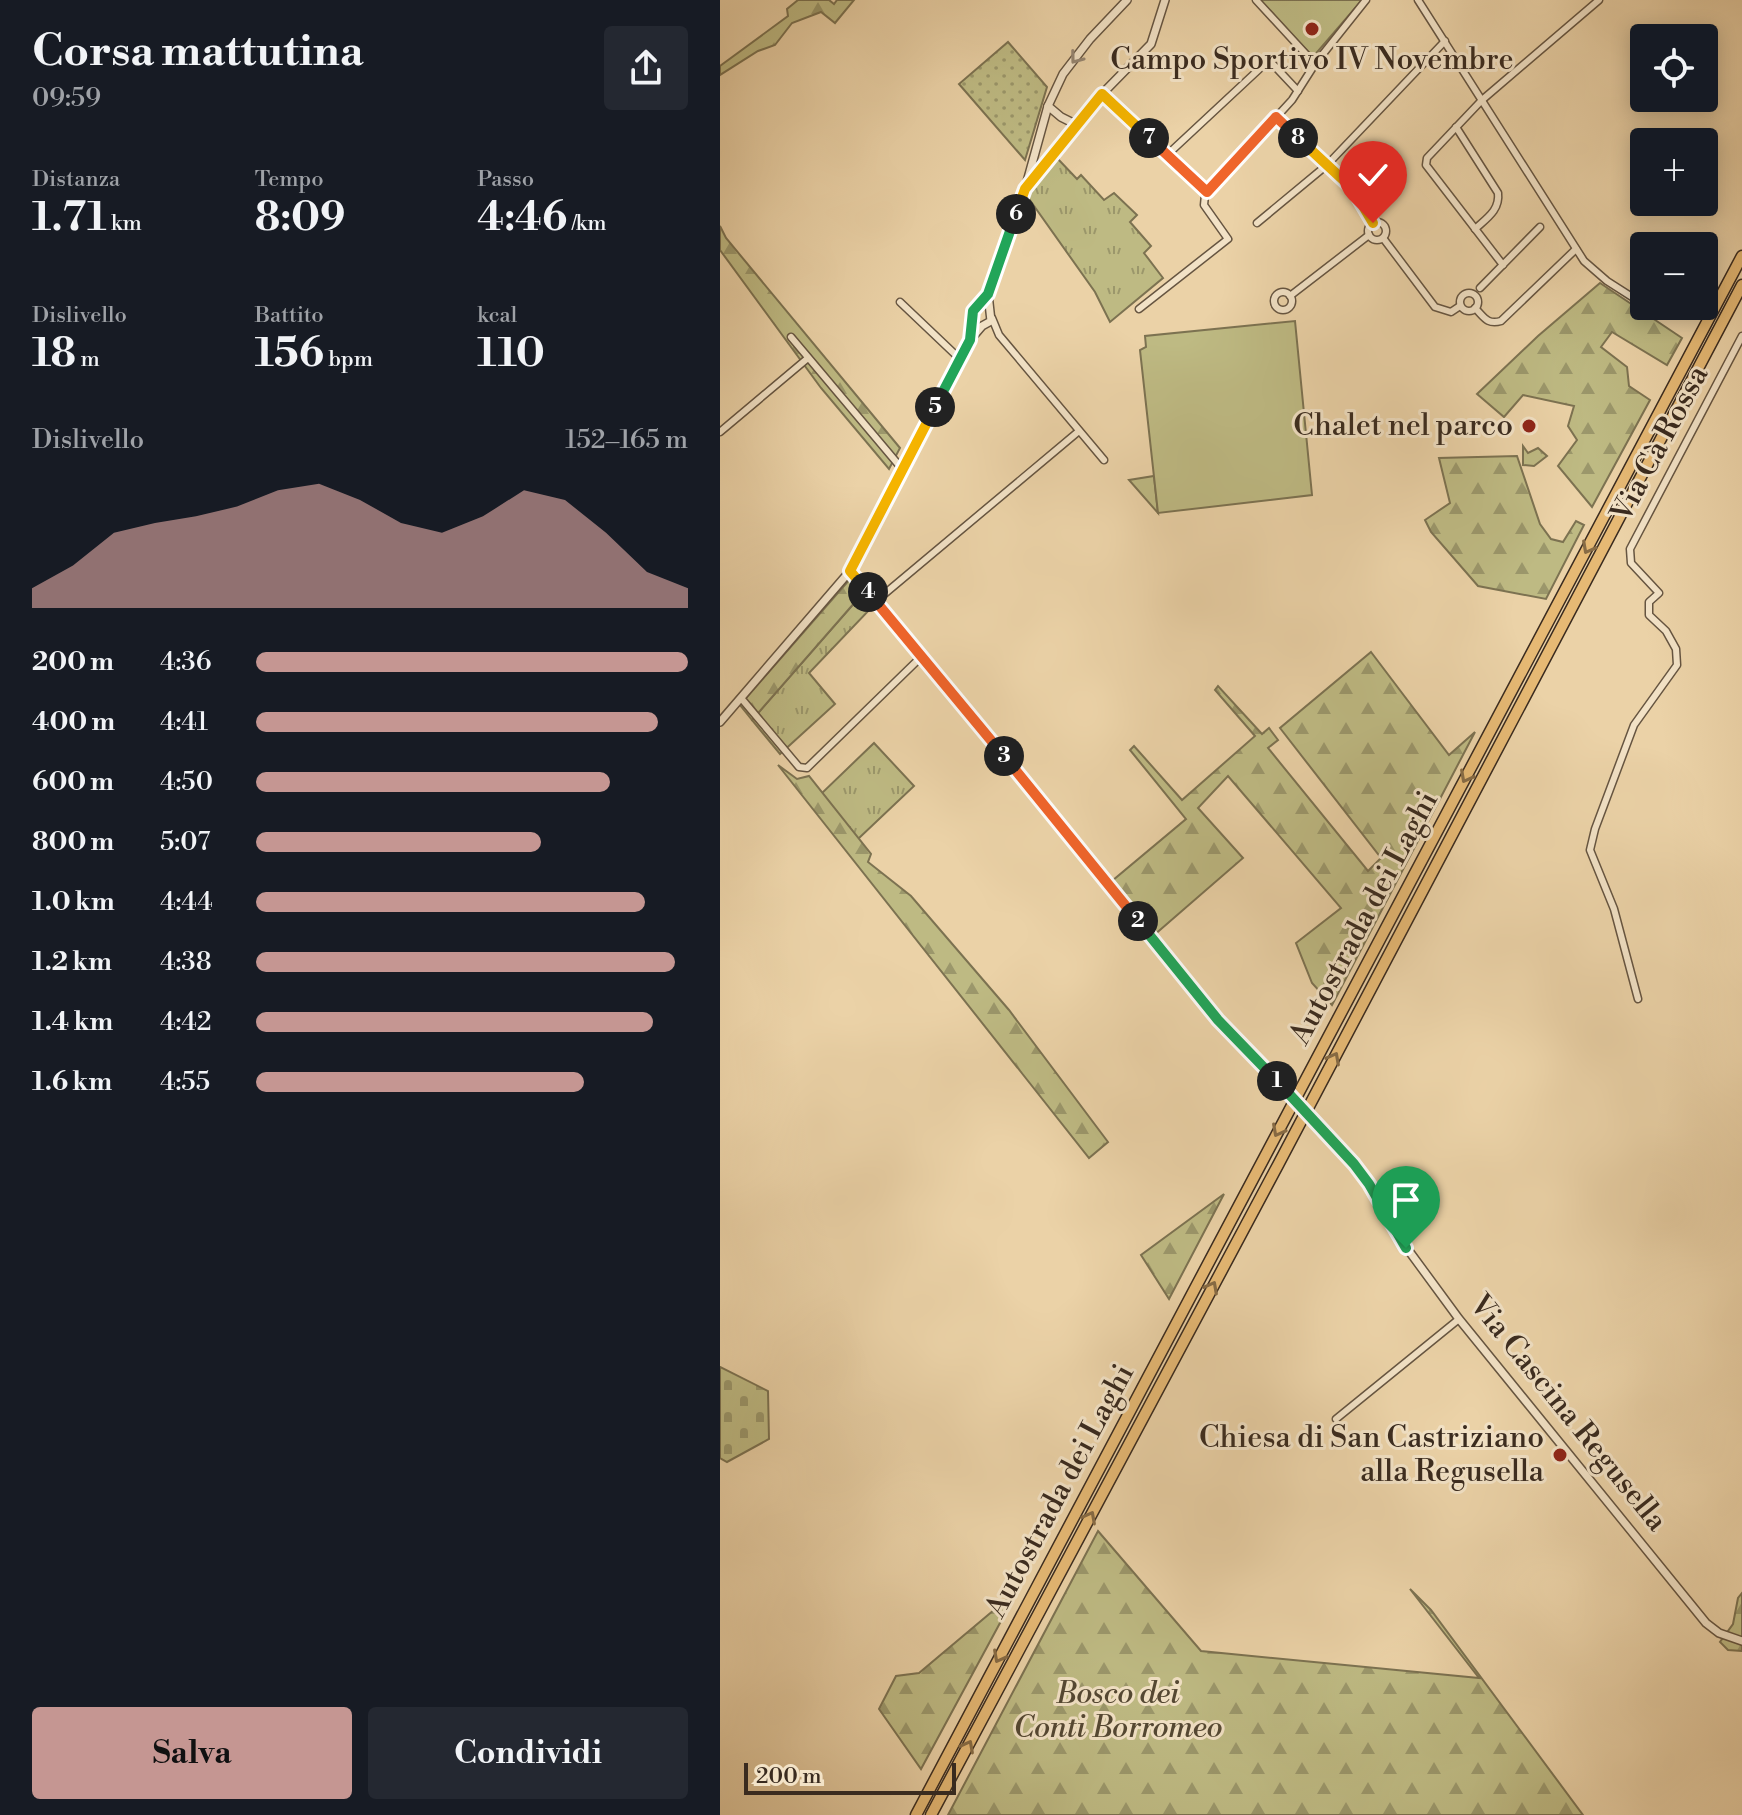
<!DOCTYPE html>
<html lang="it">
<meta charset="utf-8">
<style>
body{margin:0;font-family:"Libre Bodoni",serif;background:#242831;color:#f1f3f6;height:100vh;display:flex;flex-direction:column;font-size:30px;white-space:nowrap}
*{box-sizing:border-box;margin:0}
p{font-size:26px;color:#9ea1a6}
.icon{flex:none;width:44px;height:44px;fill:none;stroke:currentColor;stroke-width:2;stroke-linecap:round;stroke-linejoin:round}
.map{position:relative;flex:1;overflow:hidden}
.side{display:flex;flex-direction:column;background:#171b24;width:720px}
.side>*{flex:none}
.tools{position:absolute;left:910px;top:24px;display:grid;gap:16px}
.tools a{display:grid;place-items:center;width:88px;height:88px;border-radius:8px;background:#171b24;box-shadow:0 4px 20px #0003;font-size:40px}
.scale{position:absolute;left:24px;bottom:20px;width:212px;box-sizing:border-box;padding-left:8px;border:4px solid #3a2b1f;border-top:0;font-size:22px;line-height:28px;white-space:nowrap;color:#3a2b1f;-webkit-text-stroke:6px #f2e2c6;paint-order:stroke}
.pin{position:absolute;display:grid;place-items:center;width:68px;height:68px;color:#fff;margin:-82px -34px;border-radius:50% 50% 50% 0;rotate:-45deg;box-shadow:0 0 8px #0007}
.pin .icon{rotate:45deg}
.km{position:absolute;width:40px;height:40px;margin:-20px;border-radius:50%;background:#222;color:#fff;font-size:22px;line-height:40px;text-align:center}
.round{display:grid;place-items:center;flex:none;width:84px;height:84px;border-radius:8px;background:#242831}
.summary{display:flex;align-items:center;justify-content:space-between;height:136px;padding:0 32px}
h1{font-size:44px;font-weight:800;line-height:60px}
.metrics{display:grid;grid-template-columns:repeat(3,1fr);gap:12px;height:136px;padding:8px 32px}
.metrics div{display:grid;align-content:center}
.metrics b{font-size:40px;font-weight:800}
.metrics small{font-size:22px;font-weight:400}
.metrics p{font-size:22px}
.chart{height:224px;padding:16px 32px}
.chart p{display:flex;justify-content:space-between}
.chart svg{width:100%;height:144px;margin-top:8px;fill:#c59692;opacity:.7}
.cta{display:flex;gap:16px;margin-top:auto;padding:16px 32px}
.cta a{flex:1;height:92px;border-radius:8px;background:#c59692;color:#111;font-size:32px;font-weight:800;line-height:92px;text-align:center}
.cta a+a{background:#242831;color:#f1f3f6}
ul{padding:0 32px;list-style:none;font-size:26px}
li{display:grid;grid-template-columns:128px 96px 1fr;align-items:center;height:60px}
li i{height:20px;border-radius:10px;background:#c59692}
main{display:flex;flex:1;min-height:0}
.map>svg:first-child{display:block}
</style>
<main>
<section class="side">
<div class="summary"><div><h1>Corsa mattutina</h1><p>09:59</p></div><a class="round"><svg class="icon" aria-label="share" viewBox="0 0 24 24"><path d="M12 15V3M7 8l5-5 5 5M5 13v7h14v-7"/></svg></a></div>
<div class="metrics">
<div><p>Distanza</p><b>1.71<small> km</small></b></div>
<div><p>Tempo</p><b>8:09</b></div>
<div><p>Passo</p><b>4:46<small> /km</small></b></div>
</div>
<div class="metrics">
<div><p>Dislivello</p><b>18<small> m</small></b></div>
<div><p>Battito</p><b>156<small> bpm</small></b></div>
<div><p>kcal</p><b>110</b></div>
</div>
<div class="chart"><p><span>Dislivello</span>152–165 m</p>
<svg viewBox="0 0 160 44" preserveAspectRatio="none"><path d="M0 44V38L10 31L20 21L30 18L40 16L50 13L60 8L70 6L80 11L90 18L100 21L110 16L120 8L130 11L140 21L150 33L160 38V44z"/></svg>
</div>
<ul>
<li><b>200 m</b>4:36<i style="width:100%"></i></li>
<li><b>400 m</b>4:41<i style="width:93%"></i></li>
<li><b>600 m</b>4:50<i style="width:82%"></i></li>
<li><b>800 m</b>5:07<i style="width:66%"></i></li>
<li><b>1.0 km</b>4:44<i style="width:90%"></i></li>
<li><b>1.2 km</b>4:38<i style="width:97%"></i></li>
<li><b>1.4 km</b>4:42<i style="width:92%"></i></li>
<li><b>1.6 km</b>4:55<i style="width:76%"></i></li>
</ul>
<div class="cta"><a>Salva</a><a>Condividi</a></div>
</section>
<div class="map">
<svg width="1022" height="1815" viewBox="0 0 1022 1815">
<defs>
<pattern id="grass-tufts" width="24" height="20" patternUnits="userSpaceOnUse" patternTransform="scale(2)"><rect width="24" height="20" fill="#beba83"/><path d="M3 7l-1-3M5 7V3M7 7l1-3M15 17l-1-3M17 17v-4M19 17l1-3" fill="none" stroke="#9b976b"/></pattern>
<pattern id="forest-firs" width="22" height="20" patternUnits="userSpaceOnUse" patternTransform="scale(2)"><rect width="22" height="20" fill="#beba83"/><path d="M5 1l3.5 6h-7zM16 11l3.5 6h-7z" fill="#9b976b"/></pattern>
<pattern id="cemetery-stones" width="16" height="16" patternUnits="userSpaceOnUse" patternTransform="scale(2)"><rect width="16" height="16" fill="#beba83"/><path d="M2 7V4a2 2 0 0 1 4 0v3zM10 15v-3a2 2 0 0 1 4 0v3z" fill="#9b976b"/></pattern>
<pattern id="park-dots" width="8" height="8" patternUnits="userSpaceOnUse" patternTransform="scale(2)"><rect width="8" height="8" fill="#beba83"/><path d="M2 2h.1M6 6h.1" fill="none" stroke="#9b976b" stroke-width="1.8" stroke-linecap="round"/></pattern>
</defs>
<rect width="100%" height="100%" fill="#ebd2a7"/>
<filter id="stains"><feTurbulence type="fractalNoise" baseFrequency=".0025" numOctaves="4"/><feColorMatrix values="0 0 0 0 .2 0 0 0 0 .09 0 0 0 0 .02 0 0 0 .5 -.17"/></filter>
<radialGradient id="worn" r=".72"><stop offset=".6" stop-color="#630" stop-opacity="0"/><stop offset="1" stop-color="#630" stop-opacity=".3"/></radialGradient>
<g fill="url(#grass-tufts)" stroke="#7c7251" stroke-width="2">
<polygon points="337,158 357,179 361,175 384,200 394,193 417,215 410,222 431,246 424,253 443,278 390,322 375,292 307,196"/>
<polygon points="803,446 808,453 818,448 827,456 814,466 803,465"/>
<polygon points="434,476 438,513 409,480"/>
<polygon points="143,593 153,606 89,673 115,704 60,754 32,720"/>
<polygon points="154,743 194,786 138,839 102,793"/>
</g>
<g fill="url(#forest-firs)" stroke="#7c7251" stroke-width="2">
<polygon points="78,0 109,0 114,4 117,0 134,0 115,23 101,12 72,23 55,45 38,51 0,75 0,66 68,16 67,9"/>
<polygon points="0,226 6,238 180,448 169,469 101,388 0,250"/>
<polygon points="880,283 962,338 947,365 892,332 881,347 907,367 909,386 930,400 872,507 838,466 857,440 848,426 854,406 803,395 784,417 757,394 818,336"/>
<polygon points="797,456 820,524 831,539 843,542 856,521 864,525 826,599 758,586 711,532 705,520 730,503 719,458"/>
<polygon points="130,579 143,593 32,720 20,705"/>
<polygon points="651,652 729,755 755,732 612,1005 592,983 576,943 621,908 508,776 478,808 523,858 433,936 392,881 466,819 410,750 414,746 462,800 535,736 495,690 498,686 542,734 549,728 558,740 548,748 648,871 661,858 560,728"/>
<polygon points="58,765 77,779 89,776 151,854 148,862 191,896 289,1010 388,1142 369,1158"/>
<polygon points="504,1194 449,1299 421,1255"/>
<polygon points="378,1531 481,1651 759,1678 690,1589 711,1610 863,1815 228,1815"/>
<polygon points="1022,1593 1022,1651 1008,1650 1000,1642 1013,1624 1018,1598"/>
<polygon points="293,1594 287,1610 201,1769 159,1709 176,1676 199,1673"/>
</g>
<polygon fill="url(#cemetery-stones)" stroke="#7c7251" stroke-width="2" points="0,1367 48,1391 49,1439 7,1462 0,1458"/>
<polygon fill="url(#park-dots)" stroke="#7c7251" stroke-width="2" points="288,42 327,87 305,160 239,84"/>
<g fill="#beba83" stroke="#7c7251" stroke-width="2">
<polygon points="540,0 642,0 593,57"/>
<polygon points="575,321 592,495 438,513 420,350 426,347 425,336"/>
</g>
<g fill="none" stroke-linecap="round" stroke-linejoin="round">
<defs>
<g id="minor">
<polyline points="536,0 595,64"/>
<polyline points="698,0 864,261 887,281 923,304"/>
<polyline points="382,94 487,192"/>
<polyline points="556,117 633,189 653,223"/>
<path d="M736 127 778 193C780 210 767 218 755 229"/>
<polyline points="447,155 549,60 578,91"/>
<circle cx="657" cy="231" r="9"/>
<polyline points="537,223 607,165 725,41"/>
<polyline points="663,238 715,307 731,312 740,306"/>
<polyline points="783,265 706,165 707,158 762,100 879,0"/>
<polyline points="760,288 820,227"/>
<circle cx="563" cy="301" r="9"/>
<circle cx="749" cy="302" r="9"/>
<polyline points="570,296 649,235"/>
<polyline points="180,302 240,359"/>
<path d="M755 308C764 317 767 325 781 321L856 249"/>
<polyline points="419,309 508,239 484,205 485,195 572,100 595,64 646,0"/>
<polyline points="272,318 279,335 384,460"/>
<polyline points="71,337 183,470"/>
<polyline points="0,432 88,358"/>
<polyline points="156,601 359,431"/>
<polyline points="21,698 79,767 87,768 201,657"/>
<polyline points="918,999 894,909 870,850 875,829 914,725 957,665 956,649 946,631 929,615 929,602 939,593 911,563 910,549 1022,336"/>
<polyline points="616,1419 739,1319"/>
</g>
<g id="tertiary">
<polyline points="328,106 341,117 357,125"/>
<polyline points="309,184 382,94 431,44 445,0"/>
<polyline points="251,337 253,311 268,294 305,189 328,106 343,74 370,39 407,0"/>
<polyline points="130,571 323,801 498,1020 553,1077"/>
<polyline points="0,722 130,571 250,340 262,326 271,321 268,294"/>
<polyline points="617,1145 649,1184 678,1236 739,1319 986,1623 999,1633 1022,1641"/>
</g>
<g id="motorway">
<polyline points="196,1815 1022,256"/>
<polyline points="211,1815 558,1165 1022,285"/>
</g>
</defs>
<use href="#minor" stroke="#665541" stroke-width="9"/>
<use href="#tertiary" stroke="#665541" stroke-width="10"/>
<use href="#motorway" stroke="#3a2b1f" stroke-width="13"/>
<use href="#minor" stroke="#f2e2c6" stroke-width="6"/>
<use href="#tertiary" stroke="#f2e2c6" stroke-width="7"/>
<use href="#motorway" stroke="#e6b974" stroke-width="10"/>
<defs>
<polyline id="tertiary-bridge" points="553,1077 617,1145"/>
</defs>
<use href="#tertiary-bridge" stroke="#665541" stroke-width="10" stroke-linecap="butt"/>
<use href="#tertiary-bridge" stroke="#f2e2c6" stroke-width="7"/>
</g>
<defs><path id="oneway-chevron" d="M-2-3.5L2.5 0L-2 3.5" fill="none" stroke-width="1.6" stroke-linecap="round" stroke-linejoin="round" transform="scale(2)"/></defs>
<use stroke="#968672" href="#oneway-chevron" transform="translate(356 58) rotate(127)"/>
<g stroke="#876b45">
<use href="#oneway-chevron" transform="translate(868 548) rotate(118)"/>
<use href="#oneway-chevron" transform="translate(746 777) rotate(118)"/>
<use href="#oneway-chevron" transform="translate(614 1058) rotate(-62)"/>
<use href="#oneway-chevron" transform="translate(558 1131) rotate(118)"/>
<use href="#oneway-chevron" transform="translate(492 1287) rotate(-62)"/>
<use href="#oneway-chevron" transform="translate(370 1517) rotate(-62)"/>
<use href="#oneway-chevron" transform="translate(279 1657) rotate(118)"/>
<use href="#oneway-chevron" transform="translate(248 1746) rotate(-62)"/>
</g>
<g fill="none" stroke-linecap="round" stroke-linejoin="round">
<defs>
<polyline id="split-1" points="557,1081 634,1164 649,1184 686,1248"/>
<polyline id="split-2" points="418,921 498,1020 557,1081"/>
<polyline id="split-3" points="284,756 418,921"/>
<polyline id="split-4" points="148,592 284,756"/>
<polyline id="split-5" points="148,592 130,571 215,407"/>
<polyline id="split-6" points="215,407 250,340 253,311 268,294 296,214"/>
<polyline id="split-7" points="296,214 305,189 382,94 429,138"/>
<polyline id="split-8" points="429,138 487,192 556,117 578,138"/>
<polyline id="split-9" points="578,138 633,189 653,223"/>
</defs>
<use href="#split-1" stroke="#fff" stroke-width="16"/>
<use href="#split-2" stroke="#fff" stroke-width="16"/>
<use href="#split-3" stroke="#fff" stroke-width="16"/>
<use href="#split-4" stroke="#fff" stroke-width="16"/>
<use href="#split-5" stroke="#fff" stroke-width="16"/>
<use href="#split-6" stroke="#fff" stroke-width="16"/>
<use href="#split-7" stroke="#fff" stroke-width="16"/>
<use href="#split-8" stroke="#fff" stroke-width="16"/>
<use href="#split-9" stroke="#fff" stroke-width="16"/>
<use href="#split-1" stroke="#22a559" stroke-width="10"/>
<use href="#split-2" stroke="#22a559" stroke-width="10"/>
<use href="#split-3" stroke="#f0652b" stroke-width="10"/>
<use href="#split-4" stroke="#f0652b" stroke-width="10"/>
<use href="#split-5" stroke="#f5b400" stroke-width="10"/>
<use href="#split-6" stroke="#22a559" stroke-width="10"/>
<use href="#split-7" stroke="#f5b400" stroke-width="10"/>
<use href="#split-8" stroke="#f0652b" stroke-width="10"/>
<use href="#split-9" stroke="#f5b400" stroke-width="10"/>
</g>
<g fill="#8f2418" stroke="#f2e2c6" stroke-width="3">
<circle cx="592" cy="29" r="8"/>
<circle cx="809" cy="426" r="8"/>
<circle cx="840" cy="1455" r="8"/>
</g>
<g text-anchor="middle" dominant-baseline="central" stroke-width="6" stroke-linejoin="round" paint-order="stroke">
<g font-size="30" fill="#3a2b1f" stroke="#f2e2c6" text-anchor="end">
<text x="592" y="60" text-anchor="middle">Campo Sportivo IV Novembre</text>
<text x="793" y="426">Chalet nel parco</text>
<text x="824" y="1438">Chiesa di San Castriziano<tspan x="824" dy="34">alla Regusella</tspan></text>
</g>
<g font-size="30" fill="#3a2b1f" stroke="#f2e2c6">
<text transform="translate(940 444) rotate(-62)">Via Cà Rossa</text>
<text transform="translate(644 918) rotate(-62)">Autostrada dei Laghi</text>
<text transform="translate(848 1413) rotate(51)">Via Cascina Regusella</text>
<text transform="translate(340 1491) rotate(-62)">Autostrada dei Laghi</text>
</g>
<g font-size="30" font-style="italic" fill="#544833" stroke="#f2e2c6">
<text x="398" y="1694">Bosco dei<tspan x="398" dy="34">Conti Borromeo</tspan></text>
</g>
</g>
<rect width="100%" height="100%" filter="url(#stains)"/>
<rect width="100%" height="100%" fill="url(#worn)"/>
</svg>
<div class="tools">
<a><svg class="icon" aria-label="locate" viewBox="0 0 24 24"><circle cx="12" cy="12" r="6"/><path d="M12 2v4M12 18v4M2 12h4M18 12h4"/></svg></a>
<a>+</a>
<a>−</a>
</div>
<div class="scale">200 m</div>
<div class="pin" style="left:686px;top:1248px;background:#1e9e55"><svg class="icon" aria-label="arrive" viewBox="0 0 24 24"><path d="M6 21V4h12l-3 4 3 4H6"/></svg></div>
<div class="pin" style="left:653px;top:223px;background:#d93025"><svg class="icon" aria-label="check" viewBox="0 0 24 24"><path d="M5 12l5 5 9-10"/></svg></div>
<b class="km" style="left:557px;top:1081px">1</b>
<b class="km" style="left:418px;top:921px">2</b>
<b class="km" style="left:284px;top:756px">3</b>
<b class="km" style="left:148px;top:592px">4</b>
<b class="km" style="left:215px;top:407px">5</b>
<b class="km" style="left:296px;top:214px">6</b>
<b class="km" style="left:429px;top:138px">7</b>
<b class="km" style="left:578px;top:138px">8</b>
</div>
</main>
